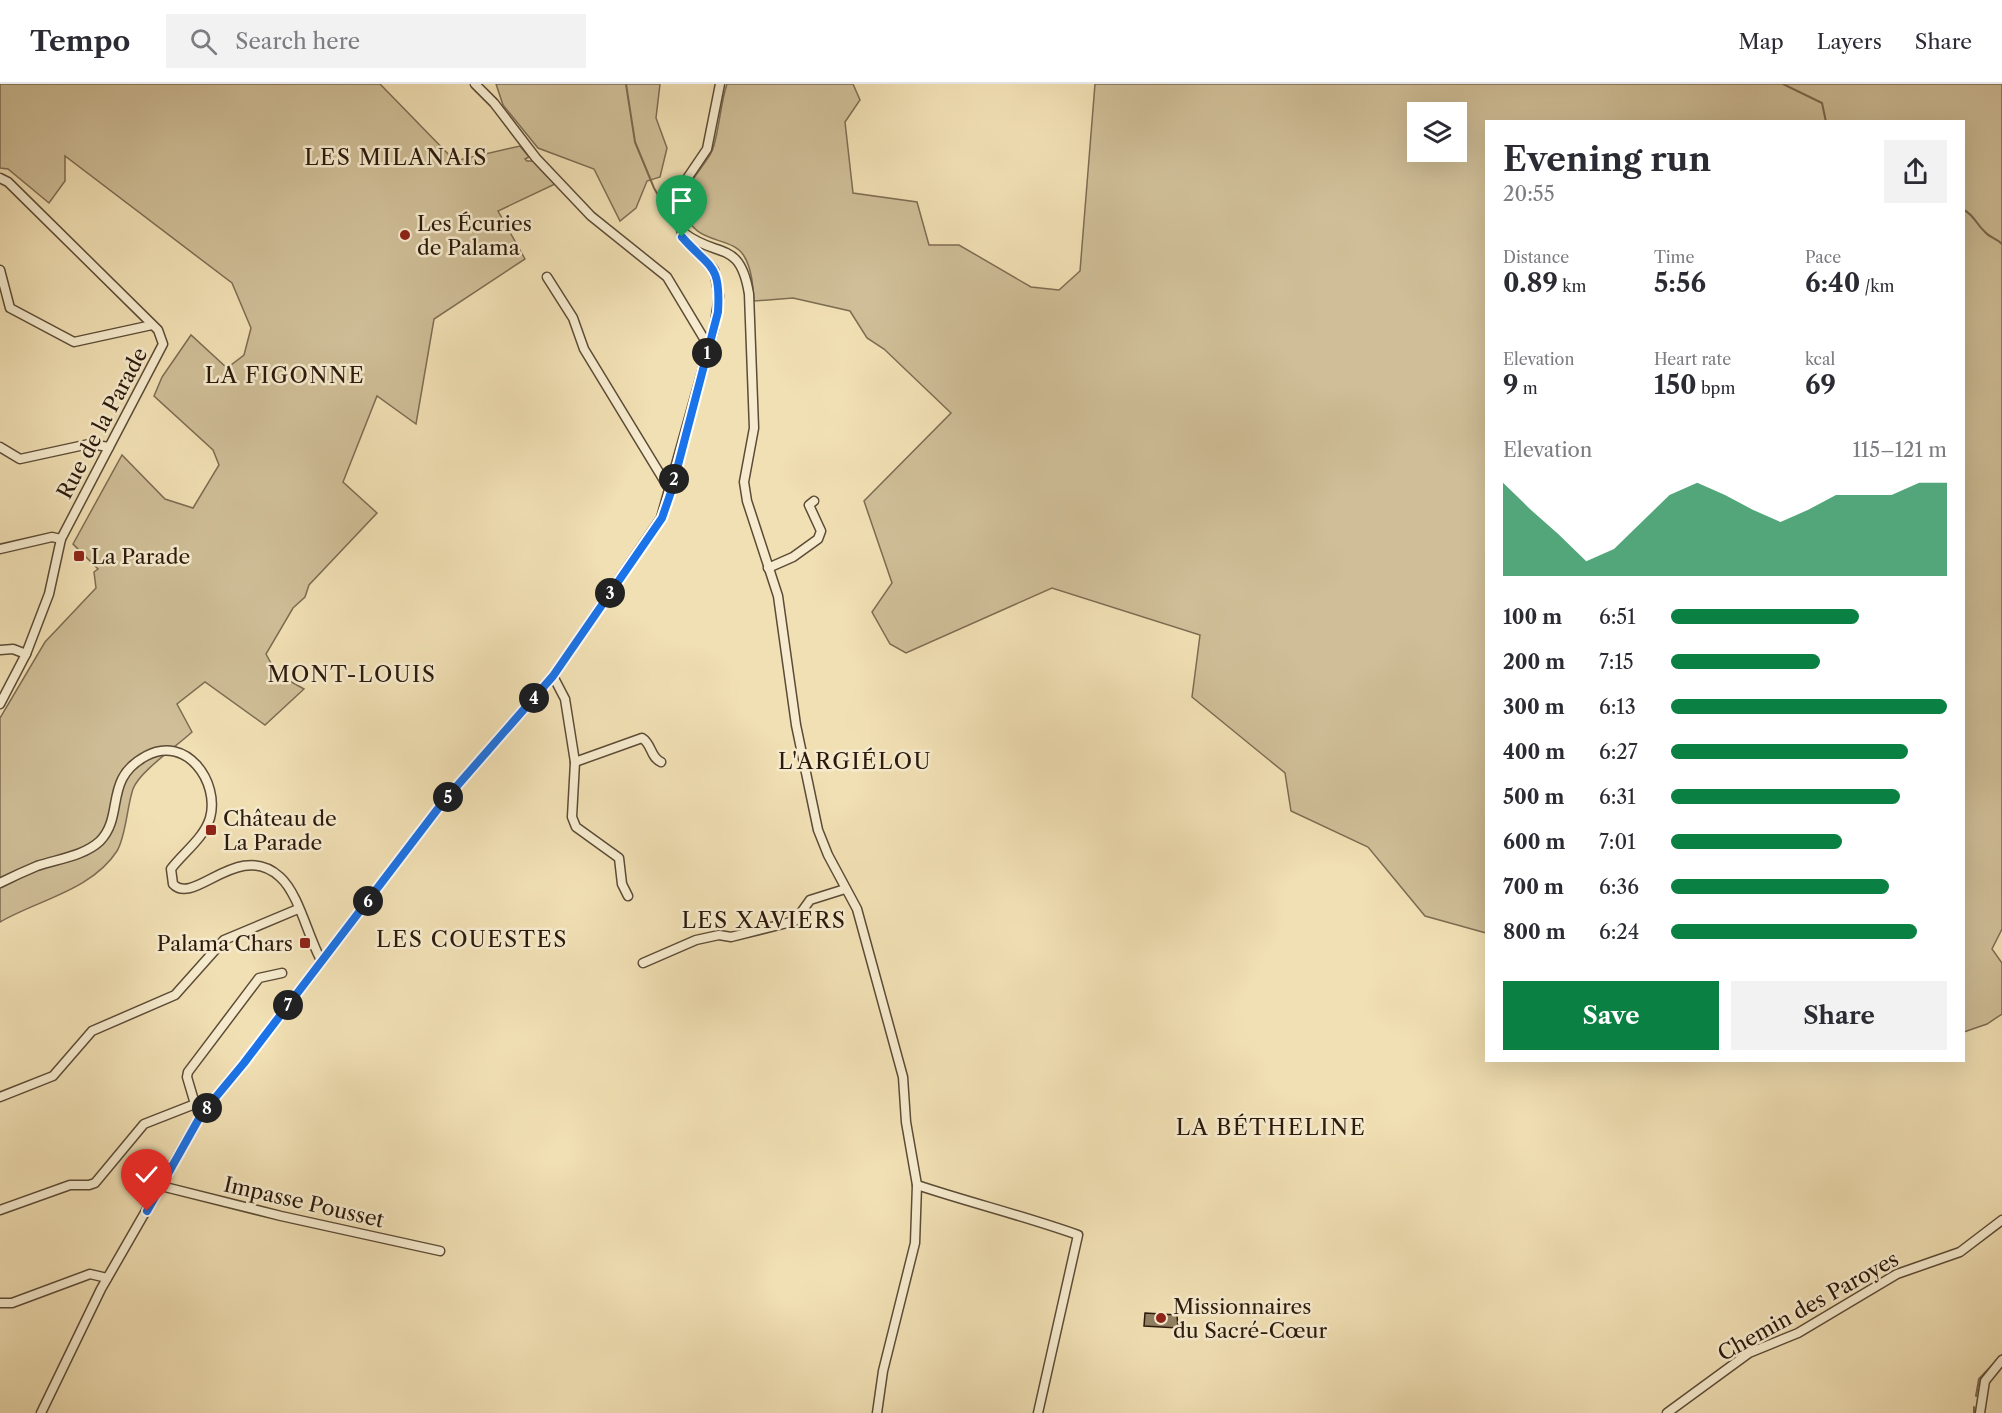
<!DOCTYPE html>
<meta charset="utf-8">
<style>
body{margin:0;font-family:"Libre Caslon Text",serif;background:#f2f2f3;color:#2b2b33;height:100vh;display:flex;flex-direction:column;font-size:22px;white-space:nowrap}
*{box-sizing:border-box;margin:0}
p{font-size:20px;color:#7c7c81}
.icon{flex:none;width:33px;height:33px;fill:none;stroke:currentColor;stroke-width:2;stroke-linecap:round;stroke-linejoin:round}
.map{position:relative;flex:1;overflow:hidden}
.details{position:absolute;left:1485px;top:36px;width:480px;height:942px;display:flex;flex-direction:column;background:#fff;border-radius:0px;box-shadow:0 6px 24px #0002}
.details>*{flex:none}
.fabs{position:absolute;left:1407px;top:18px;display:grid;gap:12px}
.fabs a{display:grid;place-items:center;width:60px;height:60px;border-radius:0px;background:#fff;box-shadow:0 6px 24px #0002;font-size:30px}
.pin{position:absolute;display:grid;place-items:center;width:51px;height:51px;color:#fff;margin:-62px -26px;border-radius:50% 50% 50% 0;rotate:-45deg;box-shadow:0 0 6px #0007}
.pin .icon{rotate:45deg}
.km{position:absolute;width:30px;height:30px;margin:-15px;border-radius:50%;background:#222;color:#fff;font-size:16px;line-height:30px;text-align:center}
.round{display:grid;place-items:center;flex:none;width:63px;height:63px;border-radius:0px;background:#f2f2f3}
.headline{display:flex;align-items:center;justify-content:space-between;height:102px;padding:0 18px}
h1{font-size:33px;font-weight:700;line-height:45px}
.stats{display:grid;grid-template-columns:repeat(3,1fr);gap:9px;height:102px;padding:6px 18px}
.stats div{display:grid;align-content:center}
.stats b{font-size:26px;font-weight:700}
.stats small{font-size:16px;font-weight:400}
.stats p{font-size:16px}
.chart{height:168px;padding:12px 18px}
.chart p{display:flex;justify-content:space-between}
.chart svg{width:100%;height:108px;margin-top:6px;fill:#0b8043;opacity:.7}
.cta{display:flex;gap:12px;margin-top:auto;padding:12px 18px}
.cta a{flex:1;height:69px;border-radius:0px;background:#0b8043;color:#fff;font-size:24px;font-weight:700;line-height:69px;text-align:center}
.cta a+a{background:#f2f2f3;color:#2b2b33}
ul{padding:0 18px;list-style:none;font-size:20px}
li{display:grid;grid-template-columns:96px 72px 1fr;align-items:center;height:45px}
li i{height:15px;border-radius:8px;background:#0b8043}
header{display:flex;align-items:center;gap:36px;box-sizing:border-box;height:84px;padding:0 30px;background:#fff;border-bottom:2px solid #e1e1e2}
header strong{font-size:28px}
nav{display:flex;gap:33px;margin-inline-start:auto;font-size:21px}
.search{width:420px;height:54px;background:#f2f2f3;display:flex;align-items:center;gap:15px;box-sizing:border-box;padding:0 21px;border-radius:0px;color:#7c7c81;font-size:22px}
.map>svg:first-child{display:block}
</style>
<header>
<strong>Tempo</strong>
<div class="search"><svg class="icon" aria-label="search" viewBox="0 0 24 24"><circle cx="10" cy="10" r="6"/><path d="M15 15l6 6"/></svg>Search here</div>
<nav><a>Map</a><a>Layers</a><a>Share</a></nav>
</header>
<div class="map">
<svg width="2002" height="1329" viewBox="0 0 2002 1329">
<rect width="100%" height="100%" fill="#f1e0b4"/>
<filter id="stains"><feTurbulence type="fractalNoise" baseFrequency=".00333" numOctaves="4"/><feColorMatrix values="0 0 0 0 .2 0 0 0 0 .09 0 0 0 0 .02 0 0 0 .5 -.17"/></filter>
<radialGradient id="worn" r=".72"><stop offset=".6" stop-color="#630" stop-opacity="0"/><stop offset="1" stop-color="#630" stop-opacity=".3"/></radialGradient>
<g fill="#cfbe97" stroke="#7d6c52" stroke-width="1.5" fill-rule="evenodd">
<path d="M0 0H380L455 77 520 62 529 73 525 75 527 77H533L555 100 498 127 525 175 434 235 416 340 377 312 343 398 377 429 309 501 305 513 293 524 266 570 277 590 304 605 265 641 205 598 177 620 192 648C177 662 139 688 133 705 127 722 126 752 117 767 92 806 38 816 0 838V634L45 558 96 504 94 488 98 485 73 460 122 371 165 415 193 424 219 381 213 366 154 312 162 293 191 251 227 284 244 271 251 244 232 199 65 72V97L49 119 8 85 0 84Z"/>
<polygon points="496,0 660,0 656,34 667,64 660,93 647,97 636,124 620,137 594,85 538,64 503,21"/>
<path d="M727 0H853L860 16 845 38 853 109 917 118 929 161H959L1031 203 1059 206 1080 187 1095 0H2002V845L1992 865 2002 879V930L1987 940 1964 948V38H1486V849L1425 832 1368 763 1291 727 1285 689 1192 613 1200 551 1052 504 906 569 890 560 872 528 892 499 864 417 951 329 884 265 867 254 850 227 793 214 754 217C753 203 752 185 744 172 731 150 691 163 684 123 681 103 704 84 712 67 719 50 720 20 727 0ZM1418 28H1456V68H1418Z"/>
</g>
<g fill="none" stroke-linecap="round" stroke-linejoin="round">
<g stroke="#7a684f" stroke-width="2">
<polyline points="626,0 635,58 654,104 672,136"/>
<polyline points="1783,0 1822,19 1826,38"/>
<path d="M1964 126C1975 132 1976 140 1985 148 1990 154 1996 154 2002 160"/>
<polyline points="1976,1312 1979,1295 2002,1271"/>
<polyline points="1974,1329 1974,1323"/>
</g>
</g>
<polygon fill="#928063" stroke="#2b190c" stroke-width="1.5" points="1145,1229 1177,1231 1178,1244 1144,1242"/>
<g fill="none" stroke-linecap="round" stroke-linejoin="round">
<defs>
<g id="street">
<polyline points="475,0 494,19 536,74 591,132 667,193 709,263"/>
<polyline points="0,94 8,98 158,246 163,260 61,455 49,510 26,570 0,620"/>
<path d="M684 149C718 175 740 155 749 210L754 344 744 398 747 417 778 512 796 641 818 746 828 771 857 825 903 993 906 1038 917 1101 915 1159 883 1287 877 1329"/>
<polyline points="0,186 10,224 74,258 152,241"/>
<polyline points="547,193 573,234 584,265 671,408"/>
<polyline points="0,363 20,375 89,360 109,363"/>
<polyline points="0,465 52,453 61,455"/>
<polyline points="768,484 793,473 818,455 821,447 809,421 814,417"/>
<polyline points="0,566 13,565 26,570"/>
<polyline points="553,592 565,615 575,678 572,733 576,743 619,774 622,800 628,812"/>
<path d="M575 678 642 654C652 660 650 673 661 678"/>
<path d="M0 799C12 793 25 787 37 782 58 775 84 772 100 757 125 731 103 695 146 672 186 650 220 698 210 734 204 754 183 769 171 785L173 800C194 823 238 755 280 793 299 810 308 853 321 876"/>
<polyline points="643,879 696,856 719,851 731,853 795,837 810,816 845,805"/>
<polyline points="0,1013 53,992 92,947 175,911 224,856 298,825"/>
<polyline points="195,1020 187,993 188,988 259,894 282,889"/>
<path d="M917 1101C971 1119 1025 1132 1078 1151L1038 1329"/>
<polyline points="161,1102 281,1132 440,1167"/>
<polyline points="0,1126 70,1101 89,1101 95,1099 144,1040 195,1020 205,1027"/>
<polyline points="0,1219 12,1219 90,1190 107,1194"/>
<polyline points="41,1329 101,1205 201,1031 244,979 443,718 553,592 661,434 714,245 719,212 714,186 683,153 675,122 682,102 707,65 720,0"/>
<polyline points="1667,1329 1749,1269 1798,1249 1897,1190 1960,1168 2002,1136"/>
<polyline points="1980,1329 1985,1297 2002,1276"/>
</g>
</defs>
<use href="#street" stroke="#5c4b36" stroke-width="11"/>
<use href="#street" stroke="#f6ebce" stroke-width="8"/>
</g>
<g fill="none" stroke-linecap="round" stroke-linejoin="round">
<defs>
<path id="route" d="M147 1127 201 1031 244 979 443 718 553 592 662 434 671 408 718 228C721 179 710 185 682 153"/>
</defs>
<use href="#route" stroke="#fff" stroke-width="12"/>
<use href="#route" stroke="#1a73e8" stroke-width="8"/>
</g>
<g fill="#8f2418" stroke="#f6ebce" stroke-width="2">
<circle cx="405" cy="151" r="6"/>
<rect x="73" y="466" width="12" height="12" rx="3"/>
<rect x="205" y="740" width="12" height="12" rx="3"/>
<rect x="299" y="853" width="12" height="12" rx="3"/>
<circle cx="1161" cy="1234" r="6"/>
</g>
<g text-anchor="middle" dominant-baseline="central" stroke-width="5" stroke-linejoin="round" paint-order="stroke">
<g font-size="21" fill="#2b190c" stroke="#f6ebce" text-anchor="start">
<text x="417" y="139">Les Écuries<tspan x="417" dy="24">de Palama</tspan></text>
<text x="91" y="472">La Parade</text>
<text x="223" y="734">Château de<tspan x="223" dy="24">La Parade</tspan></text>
<text x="293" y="859" text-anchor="end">Palama Chars</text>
<text x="1173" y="1222">Missionnaires<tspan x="1173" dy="24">du Sacré-Cœur</tspan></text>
</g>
<g font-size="21" fill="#2b190c" stroke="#f6ebce">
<text transform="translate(102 339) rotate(-62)">Rue de la Parade</text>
<text transform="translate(304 1118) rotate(13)">Impasse Pousset</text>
<text transform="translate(1808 1222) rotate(-29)">Chemin des Paroyes</text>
</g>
<g font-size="22" letter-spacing="1.5" fill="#2b190c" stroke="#f6ebce">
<text x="396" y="73">LES MILANAIS</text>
<text x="285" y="291">LA FIGONNE</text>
<text x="352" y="590">MONT-LOUIS</text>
<text x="855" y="677">L'ARGIÉLOU</text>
<text x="764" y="836">LES XAVIERS</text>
<text x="472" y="855">LES COUESTES</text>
<text x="1271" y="1043">LA BÉTHELINE</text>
</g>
</g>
<rect width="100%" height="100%" filter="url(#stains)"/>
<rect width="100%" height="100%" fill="url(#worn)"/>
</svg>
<div class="fabs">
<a><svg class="icon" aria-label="layers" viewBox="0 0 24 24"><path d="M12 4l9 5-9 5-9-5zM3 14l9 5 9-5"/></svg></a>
</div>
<div class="pin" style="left:682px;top:153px;background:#1e9e55"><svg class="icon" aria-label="arrive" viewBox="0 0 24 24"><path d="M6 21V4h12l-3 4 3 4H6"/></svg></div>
<div class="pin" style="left:147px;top:1127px;background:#d93025"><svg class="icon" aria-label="check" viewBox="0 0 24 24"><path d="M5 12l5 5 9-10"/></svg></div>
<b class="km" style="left:707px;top:269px">1</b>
<b class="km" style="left:674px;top:395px">2</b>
<b class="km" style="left:610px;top:509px">3</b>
<b class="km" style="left:534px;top:614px">4</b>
<b class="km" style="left:448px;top:713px">5</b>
<b class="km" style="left:368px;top:817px">6</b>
<b class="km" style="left:288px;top:921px">7</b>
<b class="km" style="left:207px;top:1024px">8</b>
<section class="details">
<div class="headline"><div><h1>Evening run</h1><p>20:55</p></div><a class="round"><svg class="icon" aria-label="share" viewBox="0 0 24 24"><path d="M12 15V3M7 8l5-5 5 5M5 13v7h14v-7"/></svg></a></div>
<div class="stats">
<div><p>Distance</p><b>0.89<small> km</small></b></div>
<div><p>Time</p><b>5:56</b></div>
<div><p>Pace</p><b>6:40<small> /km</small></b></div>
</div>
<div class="stats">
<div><p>Elevation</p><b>9<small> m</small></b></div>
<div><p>Heart rate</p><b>150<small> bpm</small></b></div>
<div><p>kcal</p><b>69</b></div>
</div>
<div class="chart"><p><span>Elevation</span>115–121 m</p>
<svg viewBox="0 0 160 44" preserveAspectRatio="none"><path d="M0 44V6L10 17L20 27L30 38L40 33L50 22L60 11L70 6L80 11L90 17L100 22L110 17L120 11L130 11L140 11L150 6L160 6V44z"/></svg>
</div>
<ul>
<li><b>100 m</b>6:51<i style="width:68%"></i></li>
<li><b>200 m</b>7:15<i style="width:54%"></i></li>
<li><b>300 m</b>6:13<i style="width:100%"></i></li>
<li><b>400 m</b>6:27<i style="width:86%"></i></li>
<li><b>500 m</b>6:31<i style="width:83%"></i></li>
<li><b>600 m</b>7:01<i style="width:62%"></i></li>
<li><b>700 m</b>6:36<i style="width:79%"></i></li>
<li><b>800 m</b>6:24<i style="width:89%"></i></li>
</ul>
<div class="cta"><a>Save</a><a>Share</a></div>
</section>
</div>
